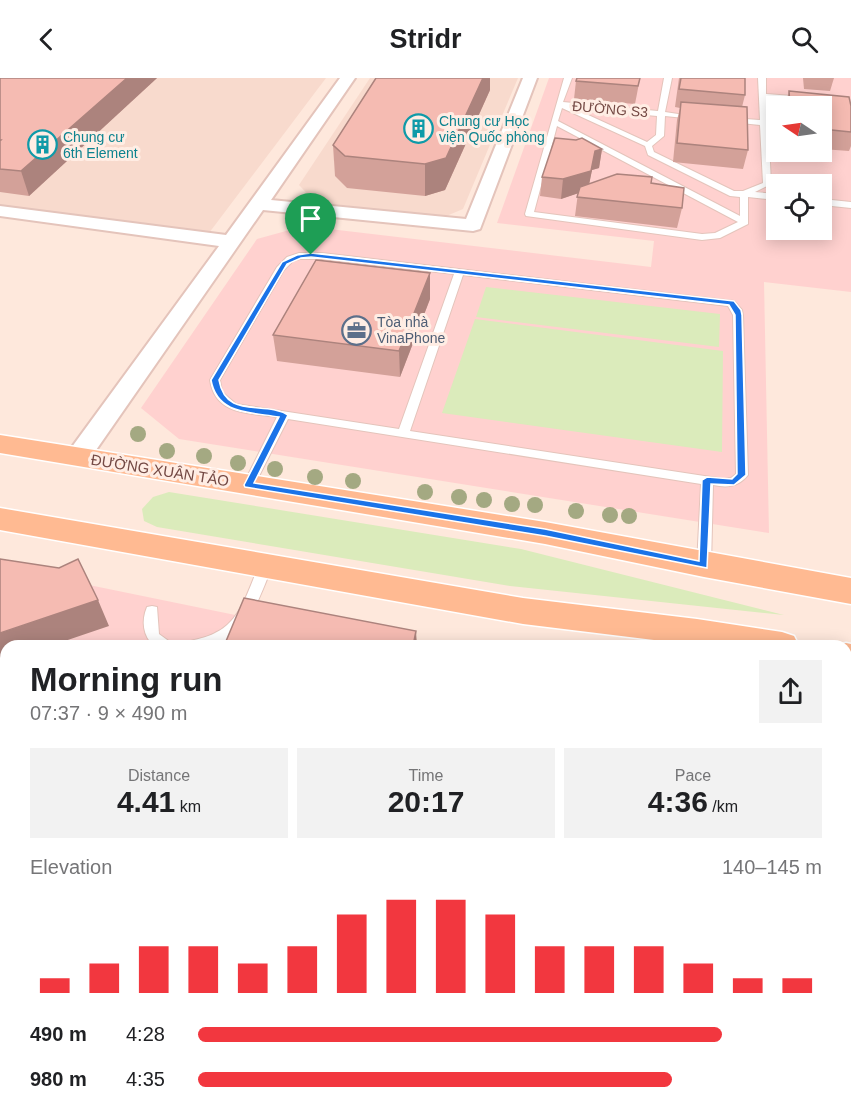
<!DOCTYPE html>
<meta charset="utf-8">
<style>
body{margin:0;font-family:Arial,sans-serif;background:#f2f2f2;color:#202124;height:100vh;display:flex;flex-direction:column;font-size:22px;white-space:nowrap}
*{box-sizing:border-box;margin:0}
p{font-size:20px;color:#757577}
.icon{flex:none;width:33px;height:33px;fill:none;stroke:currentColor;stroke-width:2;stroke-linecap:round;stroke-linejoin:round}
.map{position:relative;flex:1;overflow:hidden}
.panel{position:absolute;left:0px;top:562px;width:852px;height:476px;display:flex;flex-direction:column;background:#fff;border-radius:18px 18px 0 0;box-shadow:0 3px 15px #0003}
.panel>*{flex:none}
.needle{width:39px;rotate:283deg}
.buttons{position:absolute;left:766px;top:18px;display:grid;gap:12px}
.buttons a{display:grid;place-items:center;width:66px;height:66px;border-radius:0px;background:#fff;box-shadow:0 3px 15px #0003;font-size:30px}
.pin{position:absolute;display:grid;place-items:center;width:51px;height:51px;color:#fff;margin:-62px -26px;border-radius:50% 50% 50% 0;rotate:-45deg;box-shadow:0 0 6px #0007}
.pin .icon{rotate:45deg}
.round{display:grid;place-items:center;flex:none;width:63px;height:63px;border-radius:0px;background:#f2f2f2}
.headline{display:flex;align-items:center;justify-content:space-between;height:102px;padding:0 30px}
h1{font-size:33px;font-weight:700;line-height:45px}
.figures{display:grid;grid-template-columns:repeat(3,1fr);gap:9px;height:102px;padding:6px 30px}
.figures div{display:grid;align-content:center;border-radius:0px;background:#f2f2f2;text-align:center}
.figures b{font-size:30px;font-weight:700}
.figures small{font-size:16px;font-weight:400}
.figures p{font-size:16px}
.chart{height:168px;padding:12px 30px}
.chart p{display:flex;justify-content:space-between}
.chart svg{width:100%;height:108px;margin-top:6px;stroke:#f2373f;stroke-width:6}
ul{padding:0 30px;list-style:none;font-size:20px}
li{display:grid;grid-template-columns:96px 72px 1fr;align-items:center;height:45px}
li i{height:15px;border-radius:8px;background:#f2373f}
header{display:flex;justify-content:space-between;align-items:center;height:78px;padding:0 30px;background:#fff;font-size:27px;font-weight:700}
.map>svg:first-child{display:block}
</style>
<header><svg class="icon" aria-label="back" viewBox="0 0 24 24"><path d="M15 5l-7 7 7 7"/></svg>Stridr<svg class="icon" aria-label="search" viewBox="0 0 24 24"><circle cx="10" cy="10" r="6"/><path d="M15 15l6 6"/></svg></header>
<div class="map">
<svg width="851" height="1037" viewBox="0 0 851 1037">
<rect width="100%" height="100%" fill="#fee8dc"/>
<g fill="#f8dacd">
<polygon points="0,0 326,0 209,155 0,129"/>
<polygon points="370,0 518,0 463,131 444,139 315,124 299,107"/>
<polygon points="0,670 6,671 6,1032 846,1032 846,849 851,850 851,1037 0,1037"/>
</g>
<g fill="#ffd1cf" fill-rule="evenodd">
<path d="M549 0H851V214L764 204 769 455 179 361 141 330 257 161 304 148 651 189 654 163 497 145ZM777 28H822V74H777ZM777 106H822V152H777Z"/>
<polygon points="0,505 89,507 387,568 6,568 6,671 0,670"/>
<polygon points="846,647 851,648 851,850 846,849"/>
</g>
<g fill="#dbebbb">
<polygon points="486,209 720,236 719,269 476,239"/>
<polygon points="475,241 723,273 722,374 442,335"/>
<polygon points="169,414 521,471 784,537 510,508 157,449 144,443 142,431 153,419"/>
</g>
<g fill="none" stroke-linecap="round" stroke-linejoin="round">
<defs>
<g id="lane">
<path d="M564 0H572L563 24 658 33 664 0H672L665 34 698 39 694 41 665 38 664 58 652 68 654 74 734 113H743L763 105 760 47 731 44 727 42 731 40 760 42 758 0H766V16L807 19 808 21 804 23 767 20 771 106 755 114 777 116V122L748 119V146L720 160 702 162 526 138 525 136ZM562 30 645 68 648 77 730 118 740 119V138L558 43ZM573 30 657 38 656 57 647 64ZM557 48 738 144 715 155 702 156 534 134Z"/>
<polygon points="822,121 851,124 851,130 822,127"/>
<path d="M299 175H322L734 223 742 232 743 237 748 397C738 409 728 410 713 407L711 487 709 490H699L697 487 701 406 288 341 253 410H245L243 407 277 339C249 335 215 337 210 302L277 189 287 179ZM300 181H322L454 196 399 351 236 326 222 314 220 302 284 192 293 183ZM463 197 728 228 733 237 736 396 731 400 724 401 410 353Z"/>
<path d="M266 482 273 487C260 516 249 559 214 568 205 570 194 568 185 568L187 564C196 561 206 560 215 555 243 542 248 509 261 484Z"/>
<path d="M152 528 157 529 159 556 170 564 172 568H154C143 558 141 543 147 529Z"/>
<polygon points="0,646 6,648 6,662 0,660"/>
<polygon points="846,819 851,820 851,838 846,837"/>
<polygon points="846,1021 851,1023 851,1037 839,1037 836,1032 846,1032"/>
<polygon points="123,1032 143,1032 141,1037 121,1037"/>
<polygon points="382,1032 402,1032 401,1037 381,1037"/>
<polygon points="582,1032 602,1032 601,1037 581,1037"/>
</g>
<polygon id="street" points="340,0 355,0 271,122 466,141 523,0 537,0 480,151 473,153 263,132 87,385 78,387 69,385 66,379 69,373 219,168 0,138 0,128 226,157"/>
<g id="primary">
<polygon points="0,357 545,444 851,500 851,526 704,499 545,466 0,375"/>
<polygon points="0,430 523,520 697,541 782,554 794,558 799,568 703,568 523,546 0,452"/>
<polygon points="846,565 851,566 851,594 846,593 846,568 835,568"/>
</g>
</defs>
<use href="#lane" stroke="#e4c4bb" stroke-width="2"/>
<use href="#street" stroke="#e4c4bb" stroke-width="4"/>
<use href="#primary" stroke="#fff" stroke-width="3"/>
<use href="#lane" fill="#fff" fill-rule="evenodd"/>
<use href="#street" fill="#fff" fill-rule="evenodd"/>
<use href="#primary" fill="#ffba92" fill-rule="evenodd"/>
</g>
<g fill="#a4a982">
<circle cx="138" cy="356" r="8"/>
<circle cx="167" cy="373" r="8"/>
<circle cx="204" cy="378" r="8"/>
<circle cx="238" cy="385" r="8"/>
<circle cx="275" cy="391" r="8"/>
<circle cx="315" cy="399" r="8"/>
<circle cx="353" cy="403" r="8"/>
<circle cx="425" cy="414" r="8"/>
<circle cx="459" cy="419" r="8"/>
<circle cx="484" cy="422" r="8"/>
<circle cx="512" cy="426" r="8"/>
<circle cx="535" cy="427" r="8"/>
<circle cx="576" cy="433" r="8"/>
<circle cx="610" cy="437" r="8"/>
<circle cx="629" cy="438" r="8"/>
</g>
<g fill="#d3a199">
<polygon points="0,0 157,0 29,118 0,114"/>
<polygon points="640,0 635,26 574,21 576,3"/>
<polygon points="679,0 745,0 745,17 742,29 748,72 743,91 673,84 677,42 680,30 675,29"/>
<polygon points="803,0 834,0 830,13 804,11"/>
<polygon points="490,12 445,112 425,118 347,110 335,98 333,67"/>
<polygon points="789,13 851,28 851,68 849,73 822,71 822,28 785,28"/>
<polygon points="602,71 599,90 592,92 589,106 651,105 682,130 677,150 575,138 578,115 561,121 540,118 542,99"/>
<polygon points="430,221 400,299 277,283 273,257"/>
</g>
<g fill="#ac837d">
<polygon points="127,0 157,0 29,118 21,93"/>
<polygon points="483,0 490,0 490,12 445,112 425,118 425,86"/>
<polygon points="602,71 599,90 592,92 588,112 561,121 563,101 595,73"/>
<polygon points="430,195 430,221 400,299 399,273"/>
<polygon points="98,522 109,548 50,568 6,568 6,584 0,586 0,555"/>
<polygon points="416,553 417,568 413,568"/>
<polygon points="45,1032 85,1032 83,1037 43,1037"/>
</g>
<g fill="#f5bbb2" stroke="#ac837d" stroke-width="1.5">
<polygon points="0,0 127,0 21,93 0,91 0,63 1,62 0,62"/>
<polygon points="376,0 483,0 446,80 425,86 345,78 333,67"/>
<polygon points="577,0 640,0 638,8 576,3"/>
<polygon points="681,0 745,0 745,17 679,11"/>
<polygon points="789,13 849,19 851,28 851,54 822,51 822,28 790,28"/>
<polygon points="681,24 747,29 748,72 677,65"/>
<polygon points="555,60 576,62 582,60 602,71 595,73 591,93 563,101 542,99"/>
<polygon points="617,96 652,99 651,105 684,110 682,130 577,119 580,109"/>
<polygon points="316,182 430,195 399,273 273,257"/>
<polygon points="0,481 59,490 78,481 98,522 0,555"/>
<polygon points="244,520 416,553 413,568 224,568"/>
<polygon points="0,884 6,886 6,1032 45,1032 43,1037 0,1037"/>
</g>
<path fill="#1a73e8" stroke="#fff" stroke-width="1.5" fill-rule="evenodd" d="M311 175 734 223 741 232 742 237 746 397 734 407 711 406 707 490 545 458 245 409 244 407 279 339C251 334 217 337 211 302L282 184 297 177ZM311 179 729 227 735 237 737 396 732 401 707 399 702 402 699 483 545 451 254 405 288 337C265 322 226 342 219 302L287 186 301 180Z"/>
<defs>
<symbol id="building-ring" viewBox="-11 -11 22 22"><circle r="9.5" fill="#ffede4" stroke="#0f9aa8" stroke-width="1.5"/><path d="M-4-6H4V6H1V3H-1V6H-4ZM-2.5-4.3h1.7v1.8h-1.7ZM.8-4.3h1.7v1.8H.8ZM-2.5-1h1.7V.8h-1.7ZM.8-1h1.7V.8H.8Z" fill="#0f9aa8"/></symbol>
<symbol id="office-ring" viewBox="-11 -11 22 22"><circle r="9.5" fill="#ffede4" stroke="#5c6f8a" stroke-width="1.5"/><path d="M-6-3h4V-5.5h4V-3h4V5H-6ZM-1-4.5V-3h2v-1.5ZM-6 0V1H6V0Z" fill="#5c6f8a"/></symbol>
</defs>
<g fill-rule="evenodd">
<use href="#building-ring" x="402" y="34" width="33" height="33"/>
<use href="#building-ring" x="26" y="50" width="33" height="33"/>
<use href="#office-ring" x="340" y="236" width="33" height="33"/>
</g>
<g text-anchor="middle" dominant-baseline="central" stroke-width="6" stroke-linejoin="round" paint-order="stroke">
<g font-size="14" fill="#744944" stroke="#ffede4">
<text transform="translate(610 31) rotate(5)">ĐƯỜNG S3</text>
</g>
<g font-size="14" fill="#0d838f" stroke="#ffede4" text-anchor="start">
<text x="439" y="43">Chung cư Học<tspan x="439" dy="16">viện Quốc phòng</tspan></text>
<text x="63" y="59">Chung cư<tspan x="63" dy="16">6th Element</tspan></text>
</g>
<g font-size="14" fill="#4e5e75" stroke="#ffede4" text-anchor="start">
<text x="377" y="244">Tòa nhà<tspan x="377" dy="16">VinaPhone</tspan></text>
</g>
<g font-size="15" fill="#744944" stroke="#ffede4">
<text transform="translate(160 392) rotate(9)">ĐƯỜNG XUÂN TẢO</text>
</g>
</g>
</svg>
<div class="buttons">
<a><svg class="needle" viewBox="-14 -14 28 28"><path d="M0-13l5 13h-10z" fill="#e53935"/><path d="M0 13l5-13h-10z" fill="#757577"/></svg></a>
<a><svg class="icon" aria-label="locate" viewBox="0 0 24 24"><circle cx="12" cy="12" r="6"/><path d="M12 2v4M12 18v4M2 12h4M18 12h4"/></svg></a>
</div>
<div class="pin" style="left:311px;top:177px;background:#1e9e55"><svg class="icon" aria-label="arrive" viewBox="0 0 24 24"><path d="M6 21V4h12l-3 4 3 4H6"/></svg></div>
<section class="panel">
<div class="headline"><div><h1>Morning run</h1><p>07:37 · 9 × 490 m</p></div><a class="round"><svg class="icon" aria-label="share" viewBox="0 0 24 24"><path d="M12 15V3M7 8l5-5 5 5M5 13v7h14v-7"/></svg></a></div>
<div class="figures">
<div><p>Distance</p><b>4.41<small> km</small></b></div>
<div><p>Time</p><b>20:17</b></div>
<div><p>Pace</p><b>4:36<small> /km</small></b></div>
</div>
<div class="chart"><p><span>Elevation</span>140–145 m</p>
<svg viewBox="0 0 160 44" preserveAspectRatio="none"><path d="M5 44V38M15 44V32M25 44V25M35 44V25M45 44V32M55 44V25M65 44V12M75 44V6M85 44V6M95 44V12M105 44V25M115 44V25M125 44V25M135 44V32M145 44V38M155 44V38"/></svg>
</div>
<ul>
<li><b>490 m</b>4:28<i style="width:84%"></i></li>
<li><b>980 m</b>4:35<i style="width:76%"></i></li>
</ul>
</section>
</div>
